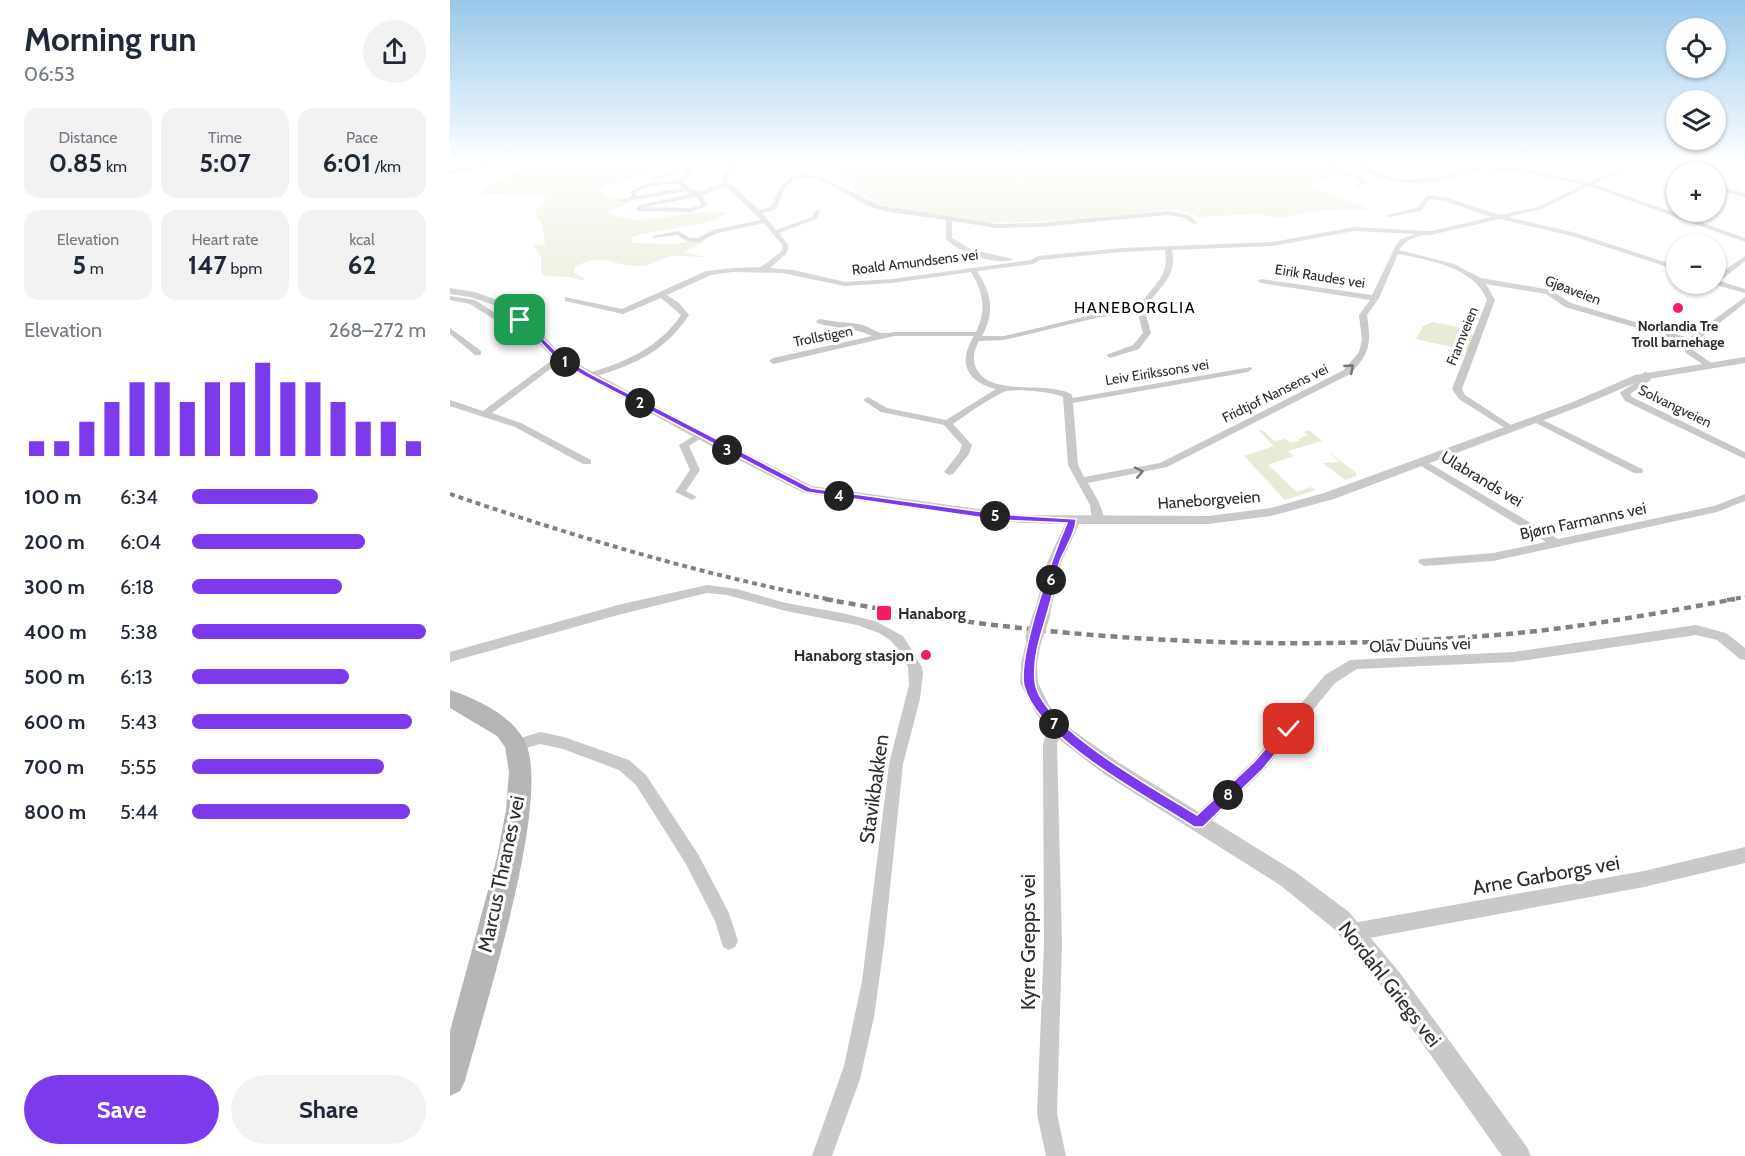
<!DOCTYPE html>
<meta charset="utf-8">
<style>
body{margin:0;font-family:Cabin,sans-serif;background:#f2f2f3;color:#1f2937;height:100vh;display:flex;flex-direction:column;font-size:22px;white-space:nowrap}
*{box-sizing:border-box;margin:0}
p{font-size:20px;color:#747a83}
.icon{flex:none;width:33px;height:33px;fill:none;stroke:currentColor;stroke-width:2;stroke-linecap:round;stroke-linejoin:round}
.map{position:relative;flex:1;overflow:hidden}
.sheet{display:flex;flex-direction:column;background:#fff;width:450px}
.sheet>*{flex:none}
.controls{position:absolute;left:1216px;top:18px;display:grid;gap:12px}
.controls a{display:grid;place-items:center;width:60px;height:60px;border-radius:50%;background:#fff;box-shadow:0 2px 4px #0004;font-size:30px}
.pin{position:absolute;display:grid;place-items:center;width:51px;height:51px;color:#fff;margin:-26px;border-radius:12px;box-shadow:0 3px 9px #0006}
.km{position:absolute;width:30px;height:30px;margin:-15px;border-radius:50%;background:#222;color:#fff;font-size:16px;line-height:30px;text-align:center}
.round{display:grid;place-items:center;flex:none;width:63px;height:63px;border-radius:32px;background:#f2f2f3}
.headline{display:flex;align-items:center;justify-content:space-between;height:102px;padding:0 24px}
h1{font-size:33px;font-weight:700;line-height:45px}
.stats{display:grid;grid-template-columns:repeat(3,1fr);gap:9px;height:102px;padding:6px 24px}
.stats div{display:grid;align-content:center;border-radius:15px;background:#f2f2f3;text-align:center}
.stats b{font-size:26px;font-weight:700}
.stats small{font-size:16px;font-weight:400}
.stats p{font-size:16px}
.chart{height:168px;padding:12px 24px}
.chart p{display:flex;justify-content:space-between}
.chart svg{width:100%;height:108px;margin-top:6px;stroke:#7c3aed;stroke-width:6}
.cta{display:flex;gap:12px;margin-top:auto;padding:12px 24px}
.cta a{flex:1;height:69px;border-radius:36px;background:#7c3aed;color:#fff;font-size:24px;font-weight:700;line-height:69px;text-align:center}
.cta a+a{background:#f2f2f3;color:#1f2937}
ul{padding:0 24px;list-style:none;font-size:20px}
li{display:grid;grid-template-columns:96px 72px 1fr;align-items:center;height:45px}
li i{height:15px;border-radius:8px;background:#7c3aed}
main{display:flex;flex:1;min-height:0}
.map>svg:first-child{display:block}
</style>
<main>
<section class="sheet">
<div class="headline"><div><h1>Morning run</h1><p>06:53</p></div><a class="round"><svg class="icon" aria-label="share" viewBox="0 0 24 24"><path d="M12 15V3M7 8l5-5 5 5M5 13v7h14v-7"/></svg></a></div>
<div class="stats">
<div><p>Distance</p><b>0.85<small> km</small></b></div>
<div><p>Time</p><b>5:07</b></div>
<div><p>Pace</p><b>6:01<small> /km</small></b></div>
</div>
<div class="stats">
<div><p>Elevation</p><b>5<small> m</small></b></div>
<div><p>Heart rate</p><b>147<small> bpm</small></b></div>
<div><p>kcal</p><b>62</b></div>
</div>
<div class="chart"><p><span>Elevation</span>268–272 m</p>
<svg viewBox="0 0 160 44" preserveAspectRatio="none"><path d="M5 44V38M15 44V38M25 44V30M35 44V22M45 44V14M55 44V14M65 44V22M75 44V14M85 44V14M95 44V6M105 44V14M115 44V14M125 44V22M135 44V30M145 44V30M155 44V38"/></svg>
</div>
<ul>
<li><b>100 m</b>6:34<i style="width:54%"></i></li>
<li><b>200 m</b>6:04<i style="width:74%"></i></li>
<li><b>300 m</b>6:18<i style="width:64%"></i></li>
<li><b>400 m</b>5:38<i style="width:100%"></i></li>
<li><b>500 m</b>6:13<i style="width:67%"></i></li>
<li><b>600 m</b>5:43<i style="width:94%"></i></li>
<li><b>700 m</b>5:55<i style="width:82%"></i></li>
<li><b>800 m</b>5:44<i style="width:93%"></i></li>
</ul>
<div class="cta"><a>Save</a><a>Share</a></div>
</section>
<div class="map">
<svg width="1295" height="1156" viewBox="0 0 1295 1156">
<rect width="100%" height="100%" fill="#fff"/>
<g fill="#e7ebd7">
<path d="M138 163H209C199 178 168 180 152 190L155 195 181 202 158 211C180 233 251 205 278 213 258 228 208 228 182 237V243L227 244 254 238V242L233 252 256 257C244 258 230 254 218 257 208 260 203 265 192 266 163 267 150 250 124 268V273L134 278 135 281 119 277 95 276 91 271V257L83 246 95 244 92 225 85 213 97 195 30 194C55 172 73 169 106 166 118 166 127 169 138 163Z"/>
<polygon points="392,163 873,163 887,174 859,186 919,209 866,211 830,218 802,214 750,217 729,209 628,220 529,223 430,204 409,193 389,175"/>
<polygon points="982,322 1009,327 1024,335 1018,351 966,339 973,326"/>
<polygon points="812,430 825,441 835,439 840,443 849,441 848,439 858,435 854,432 859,430 872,441 838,451 844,456 818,465 847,492 861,487 866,490 835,500 794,456 824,446 809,431"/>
<polygon points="877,451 905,472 907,476 895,480 873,463 889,462"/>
</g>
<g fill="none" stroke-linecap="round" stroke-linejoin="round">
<g fill="#c9c9c9" fill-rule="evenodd">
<polygon points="48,163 62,163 0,174 0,170"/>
<path d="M283 163H290L279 172 277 181 309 210 321 207 330 187 341 177 355 174 371 177 429 205 546 224 589 223 719 211 739 215 748 223 743 224 735 218 719 215 589 227 546 228 502 221V238L522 250 564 259C547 267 508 252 496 239V220C473 216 449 215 427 209 405 203 368 169 346 179 334 184 331 199 326 209L312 213 326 230 362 217 366 210 371 211 366 219 329 233 339 246 336 254 320 268 344 270 395 282 442 279 581 260 588 256 672 248 823 242 904 227 981 231 1041 217 995 201 979 199 971 211 939 217 936 215 967 208 977 195 998 198 1050 215 1088 207 1133 185C1099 177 1069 170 1033 170 1020 170 1006 176 993 180 961 188 928 181 901 163H909L942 178 954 180 989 177 1030 166 1083 169 1138 183 1179 163H1186L1144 184 1295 238V242L1139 186 1092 209 1058 217 1126 233 1227 266V270L1122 236 1050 219 981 235C970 234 955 239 949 250L1004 264 1031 278 1101 290 1121 303 1239 338 1295 297V303L1240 346 1243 350 1261 363V367L1258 368 1236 353 1232 345 1235 342 1115 307 1096 294 1036 284 1045 300 1012 389 1015 395 1064 427 1066 429 1061 432 1009 399 1002 389 1037 300C1024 267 979 260 948 254L929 298 917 315C921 343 921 353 900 374L717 467 638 483C645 495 652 505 654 520L648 524 642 520 640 505 618 465 613 397C604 392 567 389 557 391 547 393 513 417 503 424L522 445 519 454 503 474 499 475 494 472 509 453 512 445 494 425 431 412 413 400 418 397 437 408 496 420 546 389C517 382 507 363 524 336H444L323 364 319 361 323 358 422 336C403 327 387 329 367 323L366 321 370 319C383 322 395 322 408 324 425 327 424 336 444 332H526C537 310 533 292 521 272L442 283 395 286 332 273 283 272 261 275 217 295 229 303 239 315C214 353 183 365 141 378H135V374C173 363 208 349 231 315L211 298 173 314 115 301V297L172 309 256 271 283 268 311 267 331 252 333 246 314 223 267 233 249 242 237 241 227 235 203 238V236L228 231 240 238H248L263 230 311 220 276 186 252 195 257 206 241 212 189 211 186 209 190 205 241 194 235 191 172 202 169 200 182 196 180 192 198 183 229 180 238 171H230L203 181 200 179 227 168H242L245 172 233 182C249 199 255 188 273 183L271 181 273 171ZM212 184H228L232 188 187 196 185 193 194 188ZM245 197 248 198 251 205 241 208 195 207ZM904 231 966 234 951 239 946 245 922 295 811 279 807 281 811 283 920 300 909 315 912 340 909 352 894 370 710 463 634 477 628 465 623 403 798 372 802 369 801 367 623 398 621 394C594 380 541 398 526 368 522 359 524 350 529 341L554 340 650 317 688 314 693 333 683 345 656 355 660 358 689 349 701 333 695 311C706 287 728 280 722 250L823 246ZM715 250C720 279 700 286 688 309L650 313 554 336H532C545 312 542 294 527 271L583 264 590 260 672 252Z"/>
<polygon points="877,163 883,163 885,166 917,180 918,183 904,188 904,186 912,182 881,168"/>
<polygon points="1202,163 1209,163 1228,172 1227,176 1225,175"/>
<polygon points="1266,185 1295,193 1295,197 1266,189"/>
<polygon points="1295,256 1295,261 1270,281 1295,289 1295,293 1263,284 1266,284 1266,276"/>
<polygon points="0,296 25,300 62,324 55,326 20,304 0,300"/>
<polygon points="0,328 31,351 31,355 25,355 0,334"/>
<polygon points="109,355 112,356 112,360 42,413 71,423 141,460 141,464 133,464 65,427 0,406 0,400 33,411"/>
<polygon points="1195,372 1198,373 1201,380 1180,394 1182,397 1295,452 1295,459 1175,401 1170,393 1172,391 1192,379 1191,375"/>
<polygon points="1087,417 1192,469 1193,471 1192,473 1184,473 1084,422 1084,418"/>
<polygon points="250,432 253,433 253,437 239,446 250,470 236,491 247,497 242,500 225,492 240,470 229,445"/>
<polygon points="972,459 1108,539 1264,506 1295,494 1295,501 1267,512 1043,561 974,566 968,562 970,559 1043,553 1096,542 968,464 967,462"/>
<polygon points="257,585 287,589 336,603 392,613 425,621 453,636 472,667 473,674 470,699 453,764 434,945 424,1017 410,1079 382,1156 362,1156 394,1066 412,981 439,764 459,685 458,667 450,651 440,640 429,633 407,625 336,611 277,595 257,593 168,615 0,662 0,652 168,605"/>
<polygon points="1246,625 1276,633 1295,648 1295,660 1290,659 1267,640 1246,635 1063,662 907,669 885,683 813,771 754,828 748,830 742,828 740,823 742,818 803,761 875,675 900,660 1063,652"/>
<polygon points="608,723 613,725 615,729 609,738 607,744 612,944 607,1114 616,1156 596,1156 587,1114 594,944 593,744 597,731"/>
<polygon points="90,732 114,737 179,760 196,775 248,854 279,913 288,941 285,947 279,950 273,947 265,921 236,864 186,785 169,770 113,749 90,744 66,751 61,749 59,745 61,741"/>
<polygon points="1295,847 1295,863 1194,887 903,941 897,938 894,932 897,926 903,923 1194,871"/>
</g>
<g fill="#c9c9c9" fill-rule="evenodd">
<polygon points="0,288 25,292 50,301 80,322 113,356 248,429 362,486 572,515 758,516 821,508 874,493 1123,402 1185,375 1295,357 1295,363 1192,380 1131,406 884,499 821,516 758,524 629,524 611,563 600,614 598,618 586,618 584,614 597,563 615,524 572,523 354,493 240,435 105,360 72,326 44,305 20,297 0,294"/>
<polygon points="584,632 590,634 592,638 587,664 588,683 599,705 614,724 668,762 844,871 899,912 950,973 1077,1147 1081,1156 1052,1156 934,989 883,928 830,885 654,774 602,734 587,715 570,683 571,664 578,634"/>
</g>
<path fill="#b6b6b6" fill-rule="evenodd" d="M0 690C27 699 64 716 76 744 101 803 33 1013 15 1081L10 1091 0 1096V1031L47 857 56 810 59 772 55 747 47 736 0 708Z"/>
<g stroke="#818181" stroke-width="4" stroke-dasharray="5 4" stroke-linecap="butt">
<path d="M0 494C126 537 252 575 383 600"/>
<polyline points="1277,600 1295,597"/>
</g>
<path stroke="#818181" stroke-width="4.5" stroke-dasharray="7 5" stroke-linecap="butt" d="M375 599C599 641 830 654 1058 634 1134 627 1210 613 1285 599"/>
<polyline stroke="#c9c9c9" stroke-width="17" points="584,638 592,614"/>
</g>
<defs><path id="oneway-chevron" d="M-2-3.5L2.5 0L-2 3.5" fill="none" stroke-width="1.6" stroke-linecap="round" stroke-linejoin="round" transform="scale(1.5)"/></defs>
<g stroke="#737373">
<use href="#oneway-chevron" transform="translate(900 368) rotate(-41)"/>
<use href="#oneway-chevron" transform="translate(689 472) rotate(-12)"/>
</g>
<linearGradient id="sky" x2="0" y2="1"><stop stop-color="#98c8ea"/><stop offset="0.5" stop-color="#fff"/><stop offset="1" stop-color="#fff" stop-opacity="0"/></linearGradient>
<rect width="1295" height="325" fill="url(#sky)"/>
<path fill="#7c3aed" stroke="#fff" stroke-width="1.5" d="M68 318H72L112 357 141 374 361 488 548 514 626 519C627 530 615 549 610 561 607 569 606 579 604 587 598 619 582 648 585 681 588 726 710 792 747 815L804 762 835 726H843V732L813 769 753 827H744C697 796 589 741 574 686 567 657 604 553 617 523L548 520 356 492 136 377 107 360Z"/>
<g fill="#f31e60" stroke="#fff" stroke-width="2">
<circle cx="1228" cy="308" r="6"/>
<rect x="426" y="605" width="16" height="16" rx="3"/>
<circle cx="476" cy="655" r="6"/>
</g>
<g text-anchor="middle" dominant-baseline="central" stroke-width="6" stroke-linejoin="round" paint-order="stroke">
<g font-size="14" fill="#2c2c2c" stroke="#fff">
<text transform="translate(465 262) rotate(-7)">Roald Amundsens vei</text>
<text transform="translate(870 276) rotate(9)">Eirik Raudes vei</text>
<text transform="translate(1123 290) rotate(21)">Gjøaveien</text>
<text transform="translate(373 336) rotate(-11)">Trollstigen</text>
<text transform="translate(1012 336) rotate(-68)">Framveien</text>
<text transform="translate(707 372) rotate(-9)">Leiv Eirikssons vei</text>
<text transform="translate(825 393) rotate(-26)">Fridtjof Nansens vei</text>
<text transform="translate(1225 406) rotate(26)">Solvangveien</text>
</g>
<g font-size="14" font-weight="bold" fill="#2c2c2c" stroke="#fff">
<text x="1228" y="326">Norlandia Tre<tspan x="1228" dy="16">Troll barnehage</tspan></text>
</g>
<g font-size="16" letter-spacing="1.5" fill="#000" stroke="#fff">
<text x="685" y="307">HANEBORGLIA</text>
</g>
<g font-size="16" fill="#2c2c2c" stroke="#fff">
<text transform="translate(1032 479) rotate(31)">Ulabrands vei</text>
<text transform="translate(759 500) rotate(-4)">Haneborgveien</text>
<text transform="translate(1133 521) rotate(-12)">Bjørn Farmanns vei</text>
<text transform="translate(970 645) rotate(-2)">Olav Duuns vei</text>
</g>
<g font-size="16" font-weight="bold" fill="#2c2c2c" stroke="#fff" text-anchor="start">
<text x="448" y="613">Hanaborg</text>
<text x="464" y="655" text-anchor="end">Hanaborg stasjon</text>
</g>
<g font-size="20" fill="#2c2c2c" stroke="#fff">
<text transform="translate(424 789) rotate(-82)">Stavikbakken</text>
<text transform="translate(51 874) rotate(-78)">Marcus Thranes vei</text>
<text transform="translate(1096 875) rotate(-10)">Arne Garborgs vei</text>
<text transform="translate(578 942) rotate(-90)">Kyrre Grepps vei</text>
<text transform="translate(940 984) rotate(52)">Nordahl Griegs vei</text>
</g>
</g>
</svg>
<div class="controls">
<a><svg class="icon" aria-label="locate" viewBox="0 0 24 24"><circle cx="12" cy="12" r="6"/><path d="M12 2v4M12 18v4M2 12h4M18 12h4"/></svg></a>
<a><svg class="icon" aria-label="layers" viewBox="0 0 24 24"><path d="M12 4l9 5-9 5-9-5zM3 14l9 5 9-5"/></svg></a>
<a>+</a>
<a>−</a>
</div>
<div class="pin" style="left:70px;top:320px;background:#1e9e55"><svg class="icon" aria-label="arrive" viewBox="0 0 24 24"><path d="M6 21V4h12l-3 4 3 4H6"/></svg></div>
<div class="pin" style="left:839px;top:729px;background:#d93025"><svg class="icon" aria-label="check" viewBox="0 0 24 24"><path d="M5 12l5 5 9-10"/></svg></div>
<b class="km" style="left:115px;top:362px">1</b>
<b class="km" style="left:190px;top:403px">2</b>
<b class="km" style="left:277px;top:450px">3</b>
<b class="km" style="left:389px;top:496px">4</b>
<b class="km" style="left:545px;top:516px">5</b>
<b class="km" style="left:601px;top:580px">6</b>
<b class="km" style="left:604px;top:724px">7</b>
<b class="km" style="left:778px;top:795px">8</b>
</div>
</main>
